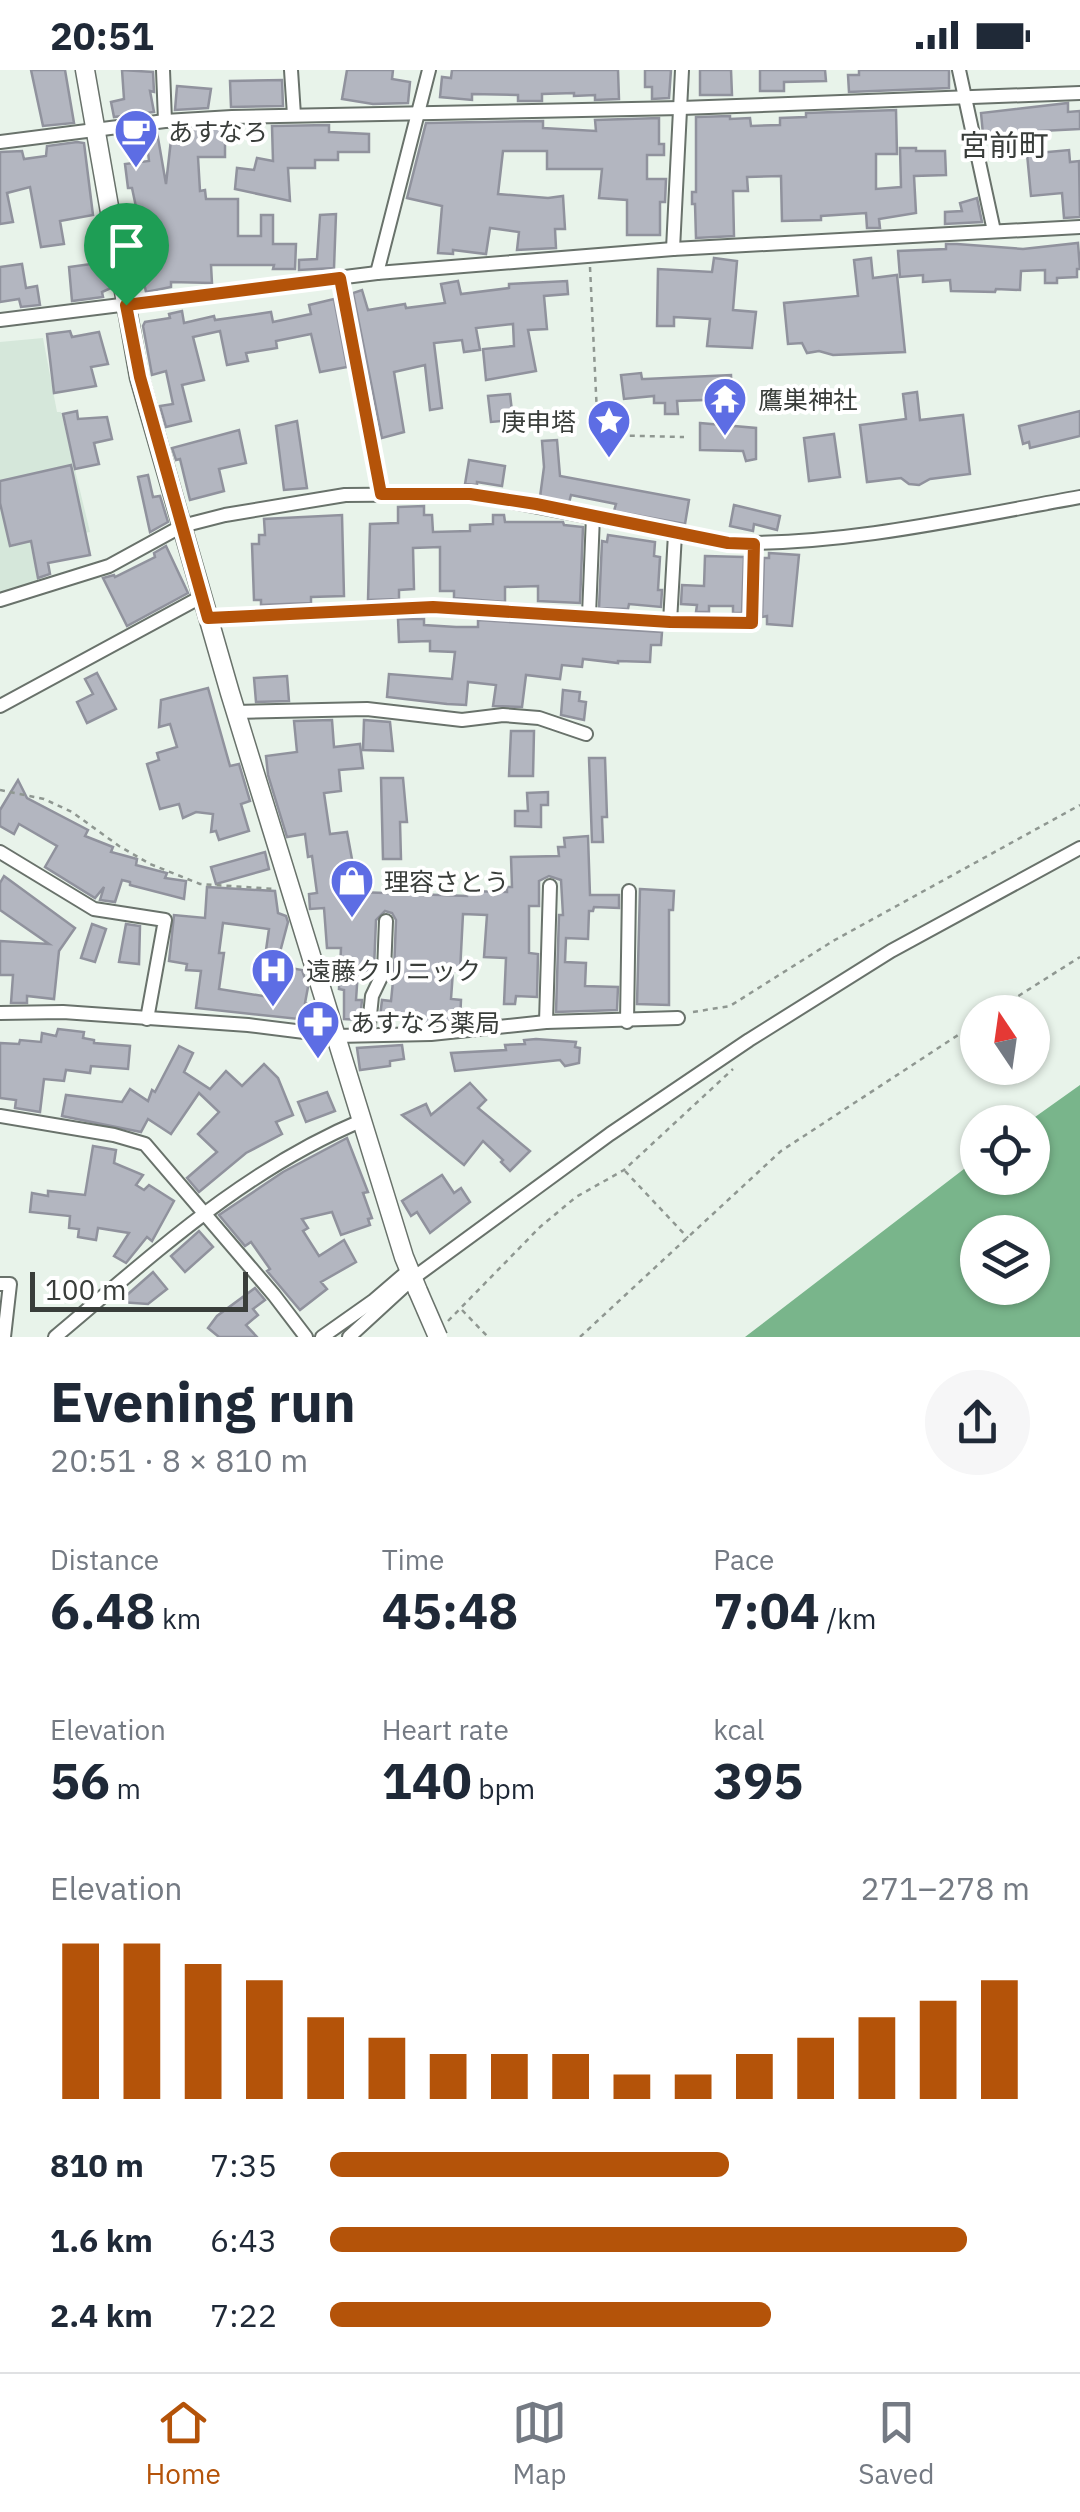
<!DOCTYPE html>
<meta charset="utf-8">
<style>
body{margin:0;font-family:"IBM Plex Sans","Noto Sans JP",sans-serif;background:#f6f6f7;color:#1f2937;height:100vh;display:flex;flex-direction:column;font-size:38px;white-space:nowrap}
*{box-sizing:border-box;margin:0}
p{font-size:32px;color:#747a83}
.icon{flex:none;width:55px;height:55px;fill:none;stroke:currentColor;stroke-width:2;stroke-linecap:round;stroke-linejoin:round}
.map{position:relative;height:1267px;overflow:hidden}
.drawer{display:flex;flex-direction:column;background:#fff;flex:1}
.drawer>*{flex:none}
.needle{width:65px;rotate:347deg}
.tools{position:absolute;left:960px;top:925px;display:grid;gap:20px}
.tools a{display:grid;place-items:center;width:90px;height:90px;border-radius:50%;background:#fff;box-shadow:0 2px 8px #0004;font-size:50px}
.scale{position:absolute;left:30px;bottom:25px;width:218px;box-sizing:border-box;padding-left:10px;border:5px solid #393d3a;border-top:0;font-size:28px;line-height:35px;white-space:nowrap;color:#393d3a;-webkit-text-stroke:8px #fff;paint-order:stroke}
.pin{position:absolute;display:grid;place-items:center;width:85px;height:85px;color:#fff;margin:-102px -42px;border-radius:50% 50% 50% 0;rotate:-45deg;box-shadow:0 0 10px #0007}
.pin .icon{rotate:45deg}
.round{display:grid;place-items:center;flex:none;width:105px;height:105px;border-radius:52px;background:#f6f6f7}
.summary{display:flex;align-items:center;justify-content:space-between;height:170px;padding:0 50px}
h1{font-size:55px;font-weight:800;line-height:75px}
.metrics{display:grid;grid-template-columns:repeat(3,1fr);gap:15px;height:170px;padding:10px 50px}
.metrics div{display:grid;align-content:center}
.metrics b{font-size:50px;font-weight:800}
.metrics small{font-size:28px;font-weight:400}
.metrics p{font-size:28px}
.chart{height:280px;padding:20px 50px}
.chart p{display:flex;justify-content:space-between}
.chart svg{width:100%;height:180px;margin-top:10px;stroke:#b45309;stroke-width:6}
ul{padding:0 50px;list-style:none;font-size:32px}
li{display:grid;grid-template-columns:160px 120px 1fr;align-items:center;height:75px}
li i{height:25px;border-radius:12px;background:#b45309}
.status{display:flex;justify-content:space-between;align-items:center;height:70px;padding:0 50px;background:#fff;direction:ltr}
.status svg{height:28px;fill:currentColor}
.tabs{display:flex;justify-content:space-around;align-items:center;height:140px;border-top:2px solid #e0e1e3;background:#fff;font-size:28px;color:#747a83}
.tabs a{display:grid;justify-items:center;gap:5px}
.tabs .selected{color:#b45309}
.map>svg:first-child{display:block}
</style>
<div class="status"><b>20:51</b><svg viewBox="0 0 49 12"><path d="M0 12V9h3v3zM5 12V6h3v6zM10 12V3h3v9zM15 12V0h3v12zM26 1h20v11H26zM47 4h2v5h-2z"/></svg></div>
<div class="map">
<svg width="1080" height="1267" viewBox="0 0 1080 1267">
<rect width="100%" height="100%" fill="#e8f3ea"/>
<polygon fill="#d5e7da" points="43,268 57,342 61,342 90,462 30,473 39,516 0,527 0,272"/>
<path fill="#79b58b" fill-rule="evenodd" d="M1080 1015V1267H745L977 1089 978 1108H1032V1052H1028ZM978 1162H1032V1218H978Z"/>
<g fill="#b3b6c0" stroke="#90929d" stroke-width="2.5">
<polygon points="31,0 65,0 74,53 43,56"/>
<polygon points="122,0 153,2 154,22 150,21 154,42 114,47 111,32 124,29"/>
<polygon points="347,0 393,0 392,9 410,12 408,33 373,34 342,29"/>
<polygon points="452,0 618,0 619,29 595,30 595,25 574,26 574,23 542,24 542,31 518,31 518,25 472,24 472,30 440,27 442,7 451,8"/>
<polygon points="645,0 671,0 669,28 652,29 652,17 645,17"/>
<polygon points="700,0 731,0 732,25 700,25"/>
<polygon points="760,0 825,0 826,11 784,12 784,21 760,21"/>
<polygon points="859,0 949,0 949,18 849,22 848,5 859,5"/>
<polygon points="282,10 283,36 231,37 230,11"/>
<polygon points="177,16 211,19 208,38 175,40"/>
<polygon points="1068,33 1068,42 1080,41 1080,59 983,64 981,43"/>
<polygon points="896,40 897,84 876,84 876,119 901,117 900,78 916,78 916,81 945,81 946,105 914,106 916,143 879,149 880,158 867,158 866,143 821,146 821,150 782,151 781,106 747,107 748,121 733,121 734,166 696,168 695,134 692,134 692,122 696,122 696,47 730,46 730,49 750,48 751,56 780,55 780,48 806,47 806,43"/>
<polygon points="659,48 659,74 664,74 664,85 647,85 647,109 666,109 665,132 660,132 660,165 627,165 627,130 599,128 602,99 547,99 547,81 503,81 498,124 548,128 563,126 565,159 555,159 556,178 517,180 519,162 490,158 486,184 453,180 453,184 438,183 442,136 407,128 426,53 543,51 543,58 596,61 595,50"/>
<polygon points="329,55 329,62 369,64 369,82 338,82 338,90 315,90 315,98 288,98 290,131 235,119 237,98 254,100 257,88 273,91 272,56"/>
<polygon points="225,57 225,87 198,87 200,121 205,120 206,129 238,129 238,166 261,166 261,145 273,145 273,174 296,174 295,199 273,199 274,195 211,195 212,213 171,212 171,217 146,222 131,153 139,151 132,118 128,118 125,94 149,91 146,63 157,62 166,114 172,61"/>
<polygon points="77,72 84,73 93,145 60,151 64,174 41,177 30,117 7,123 13,152 0,154 0,82 22,81 24,89 46,86 47,76"/>
<polygon points="1069,80 1070,92 1079,91 1080,147 1064,148 1062,123 1031,126 1027,84"/>
<polygon points="977,128 982,152 945,154 945,142 962,141 960,133"/>
<polygon points="336,144 334,198 299,200 299,190 317,189 320,145"/>
<polygon points="1078,173 1080,199 1077,199 1077,207 1057,208 1057,213 1045,213 1045,200 1021,201 1020,220 996,219 995,222 951,221 950,210 923,212 923,205 900,207 898,181 946,179 946,174 957,174 1023,179"/>
<polygon points="714,188 737,191 733,240 756,242 752,278 707,276 710,249 674,247 674,256 657,256 658,199 712,202"/>
<polygon points="871,188 873,208 897,205 905,282 833,285 819,281 807,283 802,273 788,274 784,233 858,226 854,190"/>
<polygon points="106,192 111,218 102,222 103,227 72,231 69,197"/>
<polygon points="22,194 26,218 37,216 40,235 21,237 19,229 0,232 0,197"/>
<polygon points="458,211 461,224 509,218 509,214 567,211 568,224 544,226 547,259 528,260 536,301 486,310 483,279 514,276 513,254 476,258 480,280 464,282 462,270 434,273 442,338 430,340 425,295 394,302 404,362 382,368 353,223 362,220 368,240 405,234 406,238 445,233 441,214"/>
<polygon points="334,229 347,297 320,302 311,264 276,271 277,278 246,283 248,291 227,295 220,261 193,267 204,310 182,315 191,351 166,357 160,336 173,334 166,301 152,305 143,256 145,252 170,248 169,244 182,241 184,253 214,246 215,250 271,242 273,252 311,244 309,235"/>
<polygon points="70,261 72,267 99,262 108,294 91,297 96,316 54,323 47,264"/>
<polygon points="641,303 642,309 645,309 731,305 732,329 677,331 678,344 665,344 665,333 654,333 654,326 624,329 621,305"/>
<polygon points="917,322 920,350 963,345 970,404 930,409 919,415 909,414 901,408 867,412 860,355 906,349 903,324"/>
<polygon points="510,324 513,350 491,352 488,326"/>
<polygon points="77,341 78,349 107,347 112,369 94,373 99,394 75,399 63,344"/>
<polygon points="1080,341 1080,366 1030,378 1029,372 1023,374 1019,356"/>
<polygon points="297,351 307,418 284,420 276,356"/>
<polygon points="700,353 756,358 756,389 746,391 743,381 700,380"/>
<polygon points="239,360 246,393 219,399 224,421 190,430 180,389 176,390 172,378"/>
<polygon points="834,364 840,407 809,411 804,368"/>
<polygon points="557,370 560,406 689,430 685,454 614,441 616,434 571,425 569,433 540,427 544,397 542,371"/>
<polygon points="469,390 505,396 502,416 477,412 477,415 465,414"/>
<polygon points="71,395 90,485 48,493 50,504 38,508 31,471 10,476 0,433 0,411"/>
<polygon points="148,405 153,427 160,426 168,452 150,462 138,407"/>
<polygon points="734,435 780,446 777,460 754,454 753,461 730,456"/>
<polygon points="424,436 424,445 432,445 433,462 470,461 470,455 493,454 493,445 504,445 505,452 563,452 564,455 583,457 580,533 538,531 538,516 505,517 505,532 454,528 454,521 440,521 440,477 413,478 414,519 399,520 399,529 368,530 370,454 398,453 398,437"/>
<polygon points="342,445 344,526 311,527 311,533 261,535 261,530 254,530 252,474 259,474 259,465 265,465 264,449"/>
<polygon points="608,465 655,472 654,486 660,487 658,520 662,520 661,537 629,534 628,539 599,538 602,471 607,472"/>
<polygon points="166,476 188,523 127,556 103,508 114,505 115,507 155,487 154,483"/>
<polygon points="769,483 799,485 792,556 767,554 767,546 762,547 764,488 769,488"/>
<polygon points="705,486 744,487 742,543 733,543 733,536 709,536 709,542 696,542 697,535 681,534 682,515 704,516"/>
<polygon points="398,549 424,549 424,555 456,557 478,557 478,550 662,562 661,575 651,575 650,592 618,591 618,593 583,589 582,597 562,595 560,609 526,605 522,637 493,636 496,615 468,612 466,635 447,634 387,627 389,604 452,609 455,582 430,581 430,571 399,572"/>
<polygon points="97,603 116,639 87,653 77,632 93,624 85,609"/>
<polygon points="287,606 289,631 256,632 254,608"/>
<polygon points="208,618 230,696 239,694 250,731 241,734 249,761 219,770 216,761 211,762 213,744 196,742 183,748 179,734 160,739 147,694 159,690 157,683 177,677 170,654 159,657 161,630"/>
<polygon points="563,620 580,622 579,631 586,632 584,650 561,645"/>
<polygon points="332,650 334,677 360,674 363,698 339,700 341,721 324,723 330,764 347,762 358,822 467,826 467,821 507,822 507,817 512,817 511,787 559,786 558,777 565,777 564,768 588,766 590,825 619,825 619,838 594,837 593,841 589,841 588,869 566,868 565,892 586,893 585,916 618,917 617,940 556,942 559,845 563,845 561,810 549,806 539,811 539,836 529,836 529,883 538,884 537,927 516,926 515,934 504,934 506,888 484,887 487,845 463,844 460,902 453,901 451,929 461,930 460,951 409,953 409,949 380,947 382,930 391,931 394,901 396,850 392,843 385,841 376,850 374,899 373,901 358,901 356,930 362,930 360,950 344,949 344,920 339,919 341,878 327,878 324,838 310,839 309,824 317,823 312,786 308,787 305,764 287,767 268,705 266,686 297,682 294,651"/>
<polygon points="364,650 390,652 393,681 363,680"/>
<polygon points="511,661 534,661 533,706 509,706"/>
<polygon points="589,688 605,688 607,747 602,747 603,772 592,772"/>
<polygon points="381,708 403,708 407,752 400,752 401,789 383,789"/>
<polygon points="18,710 27,728 88,760 85,766 113,777 111,782 137,789 136,795 167,803 165,808 186,811 184,829 130,815 130,812 122,810 115,832 100,830 104,817 95,828 45,797 57,776 19,754 14,764 0,756 0,740"/>
<polygon points="548,722 548,735 541,735 541,757 515,756 515,741 528,741 527,723"/>
<polygon points="265,782 269,799 216,814 211,797"/>
<polygon points="4,806 75,858 59,881 54,929 27,926 27,933 11,933 13,905 0,905 0,871 49,874 0,840 0,813"/>
<polygon points="207,817 275,821 278,843 286,846 288,852 280,882 266,880 269,859 223,853 219,883 224,883 219,919 269,927 274,895 302,900 308,917 305,933 311,934 308,950 196,938 201,901 186,900 187,894 169,891 174,845 205,848"/>
<polygon points="640,819 674,821 673,840 669,840 669,935 637,934"/>
<polygon points="92,854 106,859 95,892 81,888"/>
<polygon points="126,854 140,856 139,894 119,892"/>
<polygon points="58,959 84,962 83,968 94,970 94,973 130,976 128,999 91,996 90,1003 66,1000 64,1011 44,1009 40,1042 15,1038 16,1030 0,1028 0,973 19,974 20,970 41,972 42,963 56,966"/>
<polygon points="536,969 576,972 575,977 580,978 579,993 565,996 560,990 455,1001 451,983 506,980 505,975 525,974 524,970"/>
<polygon points="402,975 404,989 390,991 390,996 360,1000 357,978"/>
<polygon points="179,976 193,983 184,1002 210,1019 226,1001 242,1016 264,994 278,1008 293,1045 276,1052 282,1064 246,1083 199,1122 187,1108 217,1082 198,1064 219,1042 199,1023 171,1064 148,1049 141,1062 62,1046 66,1025 122,1032 130,1019 148,1031 152,1020 155,1022"/>
<polygon points="470,1013 486,1030 478,1038 530,1081 510,1101 501,1092 503,1090 483,1071 464,1095 402,1045 426,1034 431,1045"/>
<polygon points="327,1022 335,1041 306,1052 298,1032"/>
<polygon points="347,1068 368,1122 363,1123 372,1148 368,1149 370,1155 341,1165 332,1142 302,1149 308,1158 303,1161 319,1186 344,1170 356,1192 321,1212 327,1219 300,1240 267,1201 270,1199 251,1172 245,1176 219,1145 283,1102"/>
<polygon points="93,1076 116,1080 114,1093 143,1105 136,1115 144,1120 149,1115 174,1131 152,1171 147,1167 126,1193 114,1186 129,1163 98,1158 96,1170 78,1167 79,1159 69,1158 70,1146 30,1142 32,1123 48,1126 48,1121 85,1125"/>
<polygon points="442,1105 454,1123 461,1118 470,1132 430,1163 417,1142 411,1146 402,1131"/>
<polygon points="199,1161 213,1177 185,1202 171,1186"/>
<polygon points="153,1202 167,1219 148,1234 119,1232"/>
<polygon points="255,1218 265,1230 253,1239 258,1245 246,1255 257,1267 219,1267 208,1258 217,1246"/>
</g>
<g fill="none" stroke-linecap="round" stroke-linejoin="round">
<defs>
<g id="street">
<polyline points="163,0 165,51"/>
<polyline points="291,0 294,45"/>
<polyline points="959,0 994,161"/>
<polyline points="0,72 165,51 232,47 681,38 1080,23"/>
<polyline points="673,179 682,0"/>
<polyline points="377,203 429,0"/>
<polyline points="340,208 381,424"/>
<polyline points="0,250 377,203 673,179 1080,157"/>
<path d="M0 530 109 496 182 456 225 445 345 425 470 424 728 473C847 475 963 448 1080 427"/>
<polyline points="589,545 593,446"/>
<polyline points="207,548 433,537 670,552 675,464"/>
<polyline points="670,552 752,553 754,474"/>
<polyline points="0,636 201,527"/>
<polyline points="236,642 367,639 462,650 503,645 539,648 586,664"/>
<polyline points="0,782 94,839 165,850 147,949"/>
<polyline points="0,943 63,942 248,955 336,966 431,964 546,952 678,948"/>
<polyline points="546,952 550,816"/>
<polyline points="627,952 629,821"/>
<polyline points="368,965 372,926 384,901 386,851"/>
<polyline points="0,1046 114,1065 145,1074 274,1225 306,1267"/>
<polyline points="0,1214 10,1214 4,1267"/>
<path d="M55 1267C153 1185 243 1100 363 1050"/>
<polyline points="322,1267 373,1231 408,1201"/>
<polyline points="349,1267 412,1209 610,1064 749,970 891,881 1080,778"/>
</g>
<polyline id="secondary" points="85,0 139,307 230,623 404,1187 418,1221"/>
</defs>
<use href="#street" stroke="#69726b" stroke-width="16"/>
<use href="#secondary" stroke="#69726b" stroke-width="21"/>
<g stroke="#8f9791" stroke-width="2.5" stroke-dasharray="5 5" stroke-linecap="butt">
<polyline points="590,197 598,365 684,367"/>
<polyline points="0,720 44,729 72,742 119,776 150,794 200,814 275,819"/>
<polyline points="693,942 730,936 833,871 1080,735"/>
<polyline points="993,942 1080,887"/>
<polyline points="625,1101 688,1168"/>
<polyline points="462,1240 488,1267"/>
<polyline points="448,1251 540,1157 576,1127 624,1100 733,999"/>
<polyline points="580,1267 781,1081 978,952"/>
</g>
<use href="#street" stroke="#fff" stroke-width="12"/>
<use href="#secondary" stroke="#fff" stroke-width="18"/>
<defs>
<polyline id="secondary-bridge" points="418,1221 438,1267"/>
</defs>
<use href="#secondary-bridge" stroke="#69726b" stroke-width="21" stroke-linecap="butt"/>
<use href="#secondary-bridge" stroke="#fff" stroke-width="18"/>
</g>
<g fill="none" stroke-linecap="round" stroke-linejoin="round">
<defs>
<polygon id="route" points="340,208 381,424 470,424 536,434 728,473 754,474 752,553 670,552 433,537 208,548 140,307 126,235"/>
</defs>
<use href="#route" stroke="#fff" stroke-width="20"/>
<use href="#route" stroke="#b45309" stroke-width="12"/>
</g>
<defs>
<symbol id="cafe-pin" viewBox="-11 -11 22 30"><path d="M0 17L-7.5 6A9.5 9.5 0 1 1 7.5 6Z" fill="#5d6de4" stroke="#fff"/><path d="M-5.5-4.5H6V0H3Q3 3.5 0 3.5H-2.5Q-5.5 3.5-5.5 0ZM3-3.2v2h1.7v-2ZM-6 4.5H4V6H-6Z" fill="#fff"/></symbol>
<symbol id="temple-pin" viewBox="-11 -11 22 30"><path d="M0 17L-7.5 6A9.5 9.5 0 1 1 7.5 6Z" fill="#5d6de4" stroke="#fff"/><path d="M0-6L5-2H3V0L6.5 2.5H4V6H1.5V3h-3V6H-4V2.5H-6.5L-3 0V-2H-5Z" fill="#fff"/></symbol>
<symbol id="sight-pin" viewBox="-11 -11 22 30"><path d="M0 17L-7.5 6A9.5 9.5 0 1 1 7.5 6Z" fill="#5d6de4" stroke="#fff"/><path d="M0-6L1.8-2.2L6-1.7L2.9 1.2L3.7 5.4L0 3.3L-3.7 5.4L-2.9 1.2L-6-1.7L-1.8-2.2Z" fill="#fff"/></symbol>
<symbol id="shop-pin" viewBox="-11 -11 22 30"><path d="M0 17L-7.5 6A9.5 9.5 0 1 1 7.5 6Z" fill="#5d6de4" stroke="#fff"/><path d="M-5-2.5h2.3a2.7 3.5 0 0 1 5.4 0H5L5.5 6h-11ZM-1.5-2.5h3a1.5 2.3 0 0 0-3 0Z" fill="#fff"/></symbol>
<symbol id="hospital-pin" viewBox="-11 -11 22 30"><path d="M0 17L-7.5 6A9.5 9.5 0 1 1 7.5 6Z" fill="#5d6de4" stroke="#fff"/><path d="M-5-5h3v3.5h4V-5h3V5h-3V1.5h-4V5h-3Z" fill="#fff"/></symbol>
<symbol id="pharmacy-pin" viewBox="-11 -11 22 30"><path d="M0 17L-7.5 6A9.5 9.5 0 1 1 7.5 6Z" fill="#5d6de4" stroke="#fff"/><path d="M-2-6h4v4h4v4h-4v4h-4v-4h-4v-4h4Z" fill="#fff"/></symbol>
</defs>
<g fill-rule="evenodd">
<use href="#cafe-pin" x="111" y="36" width="50" height="68"/>
<use href="#temple-pin" x="700" y="304" width="50" height="68"/>
<use href="#sight-pin" x="584" y="326" width="50" height="68"/>
<use href="#shop-pin" x="327" y="786" width="50" height="68"/>
<use href="#hospital-pin" x="248" y="875" width="50" height="68"/>
<use href="#pharmacy-pin" x="293" y="927" width="50" height="68"/>
</g>
<g text-anchor="middle" dominant-baseline="central" stroke-width="8" stroke-linejoin="round" paint-order="stroke">
<g font-size="25" fill="#393d3a" stroke="#fff" text-anchor="start">
<text x="168" y="61">あすなろ</text>
<text x="758" y="329">鷹巣神社</text>
<text x="576" y="351" text-anchor="end">庚申塔</text>
<text x="384" y="811">理容さとう</text>
<text x="306" y="900">遠藤クリニック</text>
<text x="350" y="952">あすなろ薬局</text>
</g>
<g font-size="30" fill="#393d3a" stroke="#fff">
<text x="1004" y="74">宮前町</text>
</g>
</g>
</svg>
<div class="tools">
<a><svg class="needle" viewBox="-14 -14 28 28"><path d="M0-13l5 13h-10z" fill="#e53935"/><path d="M0 13l5-13h-10z" fill="#747a83"/></svg></a>
<a><svg class="icon" aria-label="locate" viewBox="0 0 24 24"><circle cx="12" cy="12" r="6"/><path d="M12 2v4M12 18v4M2 12h4M18 12h4"/></svg></a>
<a><svg class="icon" aria-label="layers" viewBox="0 0 24 24"><path d="M12 4l9 5-9 5-9-5zM3 14l9 5 9-5"/></svg></a>
</div>
<div class="scale">100 m</div>
<div class="pin" style="left:126px;top:235px;background:#1e9e55"><svg class="icon" aria-label="arrive" viewBox="0 0 24 24"><path d="M6 21V4h12l-3 4 3 4H6"/></svg></div>
</div>
<section class="drawer">
<div class="summary"><div><h1>Evening run</h1><p>20:51 · 8 × 810 m</p></div><a class="round"><svg class="icon" aria-label="share" viewBox="0 0 24 24"><path d="M12 15V3M7 8l5-5 5 5M5 13v7h14v-7"/></svg></a></div>
<div class="metrics">
<div><p>Distance</p><b>6.48<small> km</small></b></div>
<div><p>Time</p><b>45:48</b></div>
<div><p>Pace</p><b>7:04<small> /km</small></b></div>
</div>
<div class="metrics">
<div><p>Elevation</p><b>56<small> m</small></b></div>
<div><p>Heart rate</p><b>140<small> bpm</small></b></div>
<div><p>kcal</p><b>395</b></div>
</div>
<div class="chart"><p><span>Elevation</span>271–278 m</p>
<svg viewBox="0 0 160 44" preserveAspectRatio="none"><path d="M5 44V6M15 44V6M25 44V11M35 44V15M45 44V24M55 44V29M65 44V33M75 44V33M85 44V33M95 44V38M105 44V38M115 44V33M125 44V29M135 44V24M145 44V20M155 44V15"/></svg>
</div>
<ul>
<li><b>810 m</b>7:35<i style="width:57%"></i></li>
<li><b>1.6 km</b>6:43<i style="width:91%"></i></li>
<li><b>2.4 km</b>7:22<i style="width:63%"></i></li>
</ul>
</section>
<nav class="tabs">
<a class="selected"><svg class="icon" aria-label="home" viewBox="0 0 24 24"><path d="M3 11l9-7 9 7M6 9v11h12V9"/></svg>Home</a>
<a><svg class="icon" aria-label="map" viewBox="0 0 24 24"><path d="M3 6l6-2 6 2 6-2v14l-6 2-6-2-6 2zM9 4v14M15 6v14"/></svg>Map</a>
<a><svg class="icon" aria-label="saved" viewBox="0 0 24 24"><path d="M7 4h10v16l-5-4-5 4z"/></svg>Saved</a>
</nav>
